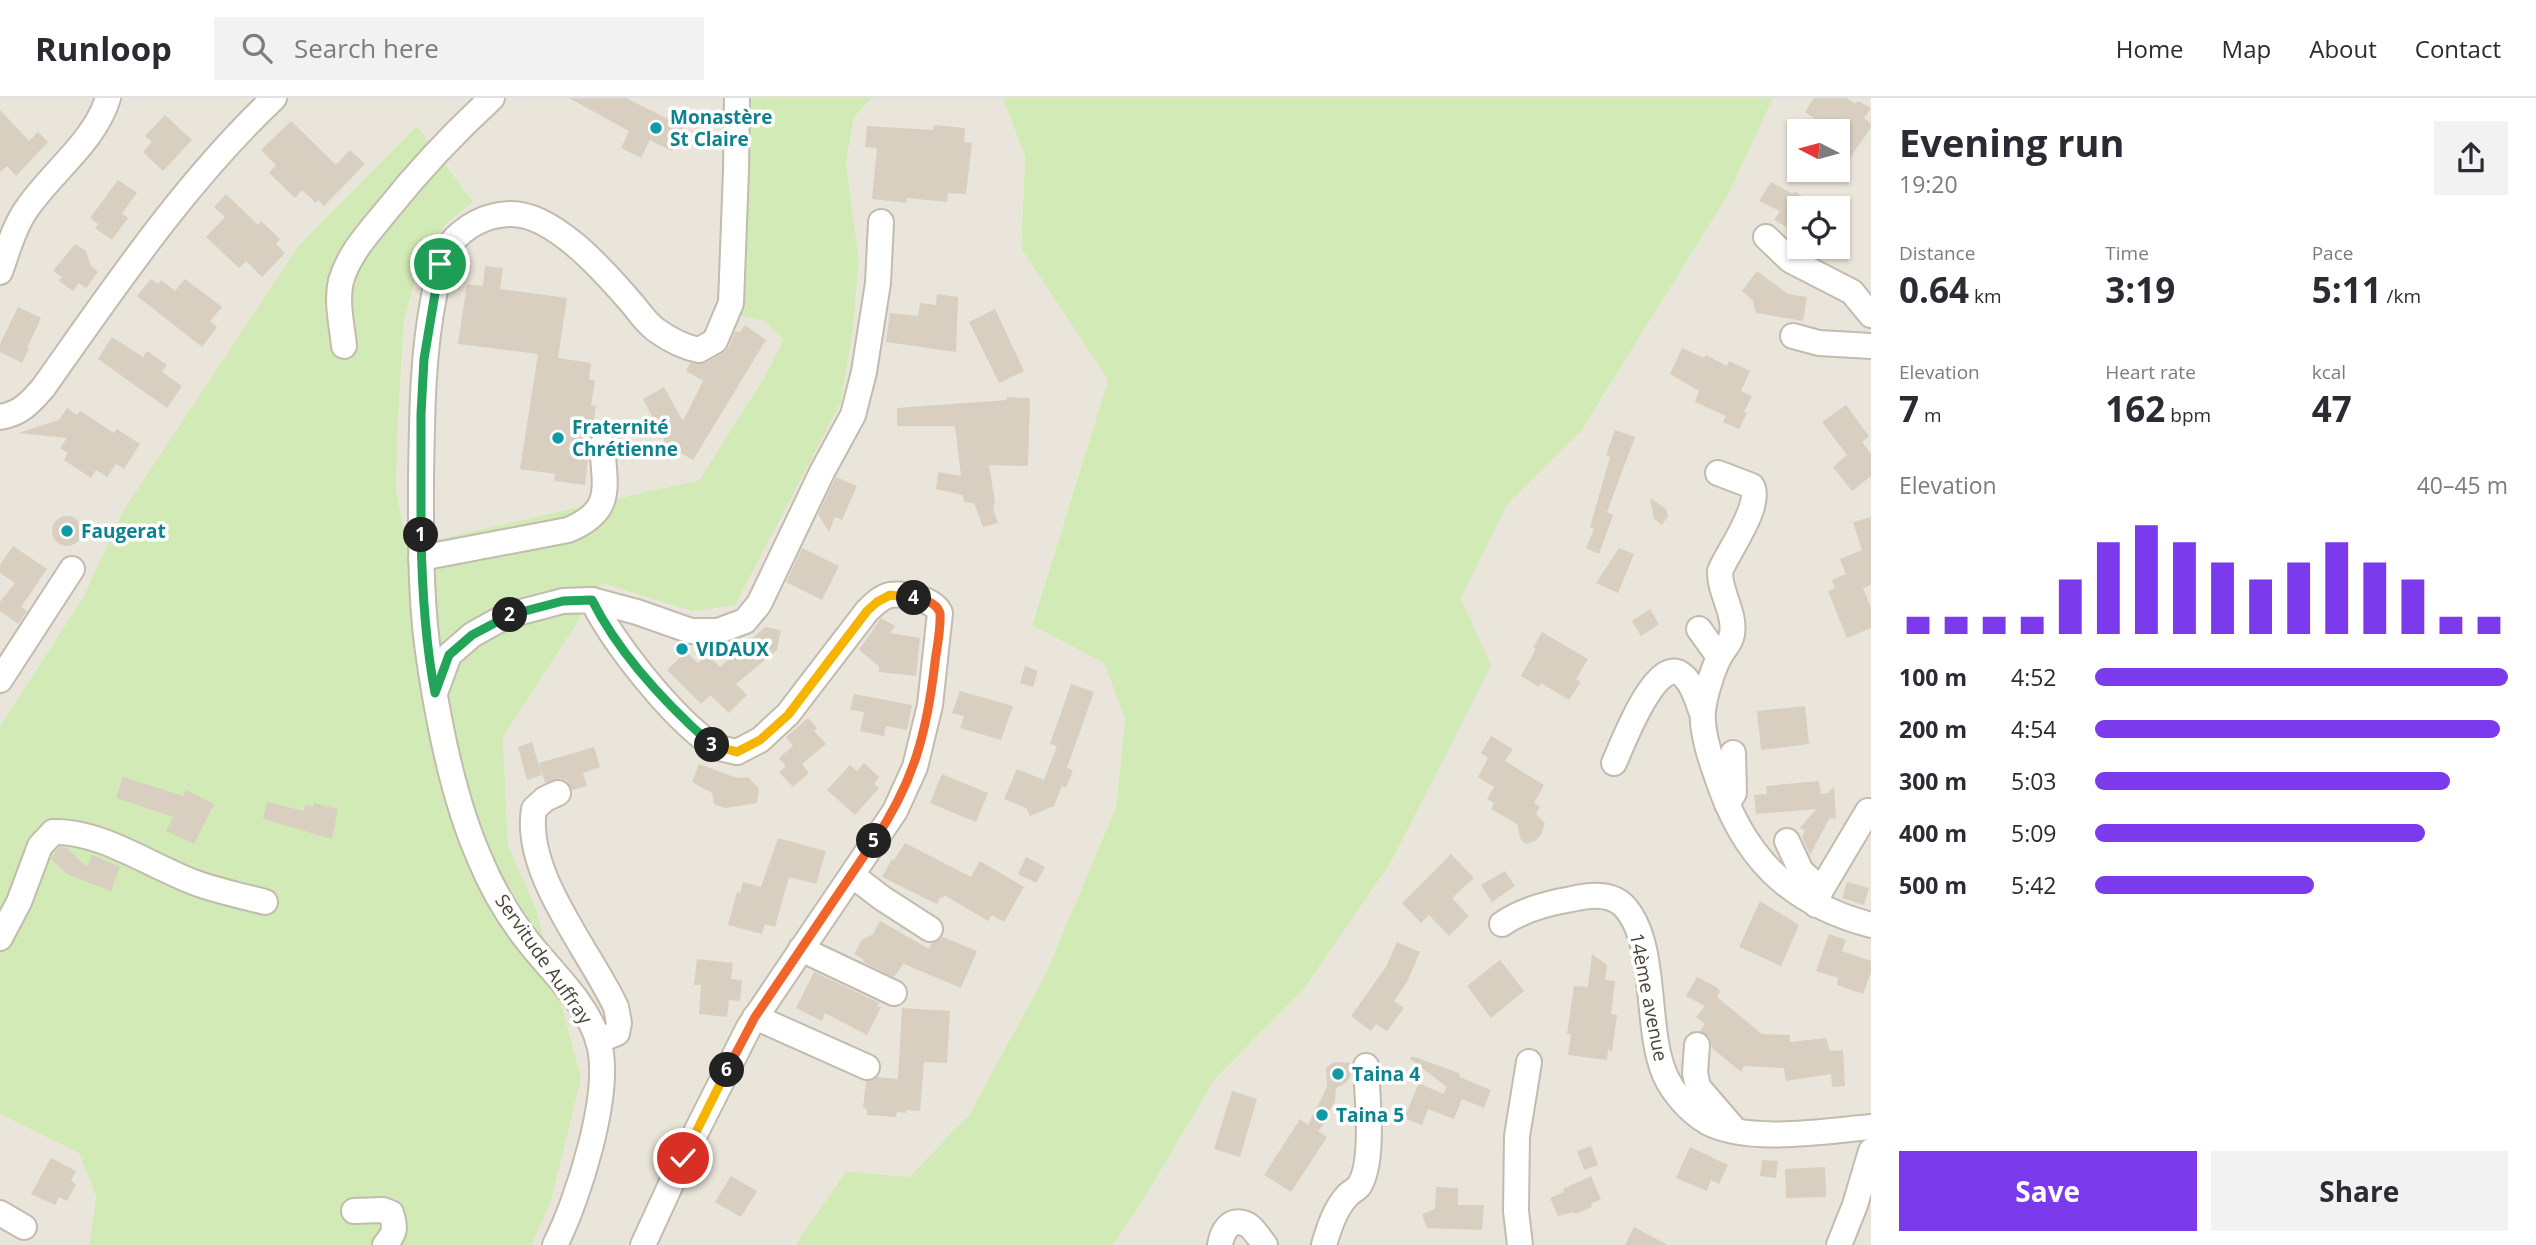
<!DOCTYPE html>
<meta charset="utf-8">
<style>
body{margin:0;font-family:"Open Sans",sans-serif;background:#f2f2f3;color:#2b2b33;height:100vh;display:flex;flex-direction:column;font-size:26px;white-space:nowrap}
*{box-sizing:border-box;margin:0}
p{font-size:23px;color:#7c7c81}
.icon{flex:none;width:38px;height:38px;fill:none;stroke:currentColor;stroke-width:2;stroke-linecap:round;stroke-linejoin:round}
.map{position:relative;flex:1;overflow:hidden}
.drawer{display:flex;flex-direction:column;background:#fff;width:665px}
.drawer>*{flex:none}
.needle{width:46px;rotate:276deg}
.fabs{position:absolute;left:1787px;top:21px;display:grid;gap:14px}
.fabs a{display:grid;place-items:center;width:63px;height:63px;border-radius:0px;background:#fff;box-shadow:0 2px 5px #0004;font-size:35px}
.pin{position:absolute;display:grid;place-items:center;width:60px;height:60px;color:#fff;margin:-30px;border:4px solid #fff;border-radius:50%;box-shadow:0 2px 7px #0007}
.km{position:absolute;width:35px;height:35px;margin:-18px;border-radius:50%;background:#222;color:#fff;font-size:19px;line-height:35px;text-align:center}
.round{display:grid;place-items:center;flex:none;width:74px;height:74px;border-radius:0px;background:#f2f2f3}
.summary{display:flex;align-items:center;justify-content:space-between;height:119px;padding:0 28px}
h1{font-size:38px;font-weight:700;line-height:52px}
.metrics{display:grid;grid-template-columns:repeat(3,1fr);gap:10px;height:119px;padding:7px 28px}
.metrics div{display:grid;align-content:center}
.metrics b{font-size:35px;font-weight:700}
.metrics small{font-size:19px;font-weight:400}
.metrics p{font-size:19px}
.chart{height:196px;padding:14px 28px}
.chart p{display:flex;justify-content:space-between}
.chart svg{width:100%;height:126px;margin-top:7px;stroke:#7c3aed;stroke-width:6}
.primary-button{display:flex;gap:14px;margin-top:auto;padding:14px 28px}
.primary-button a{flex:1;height:80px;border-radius:0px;background:#7c3aed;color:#fff;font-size:28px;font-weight:700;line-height:80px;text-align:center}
.primary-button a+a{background:#f2f2f3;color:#2b2b33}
ul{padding:0 28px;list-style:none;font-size:23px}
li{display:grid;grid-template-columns:112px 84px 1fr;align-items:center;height:52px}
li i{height:18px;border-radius:9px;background:#7c3aed}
header{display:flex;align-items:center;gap:42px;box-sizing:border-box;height:98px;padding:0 35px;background:#fff;border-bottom:2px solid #e1e1e2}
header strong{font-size:33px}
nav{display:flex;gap:38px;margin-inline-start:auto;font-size:24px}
.search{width:490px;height:63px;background:#f2f2f3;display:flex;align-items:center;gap:18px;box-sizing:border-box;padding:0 24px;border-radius:0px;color:#7c7c81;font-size:26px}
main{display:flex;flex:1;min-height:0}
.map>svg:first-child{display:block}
</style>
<header>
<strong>Runloop</strong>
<div class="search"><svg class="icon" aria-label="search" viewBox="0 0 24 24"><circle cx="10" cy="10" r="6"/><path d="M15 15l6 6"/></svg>Search here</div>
<nav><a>Home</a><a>Map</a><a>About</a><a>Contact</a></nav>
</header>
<main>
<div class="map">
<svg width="1871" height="1147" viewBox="0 0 1871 1147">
<rect width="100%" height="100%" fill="#f6f3ec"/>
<g fill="#eae5da" fill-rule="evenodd">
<polygon points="0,0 747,0 765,223 783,242 764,280 699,382 407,448 396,391 398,323 404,222 422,157 448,124 473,104 417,28 299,147 124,411 84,498 0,628"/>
<polygon points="872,0 1003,0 1025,59 1021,150 1108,282 1032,526 1104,565 1125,621 1116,709 1045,877 969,1017 909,1079 846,1073 795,1147 532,1147 551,1103 535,808 508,747 503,639 603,485 841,304 853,233 859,162 846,65 854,19"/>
<path d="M1773 0H1871V1147H1113L1145 1099 1215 981 1303 892 1390 766 1490 568 1461 500 1508 405 1581 333 1728 97ZM1799 33H1838V72H1799ZM1799 110H1838V149H1799Z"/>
<polygon points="0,1016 79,1054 96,1097 89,1147 0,1147"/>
</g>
<g fill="#d2eab5">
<polygon points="747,0 872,0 854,19 846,65 859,162 853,233 841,304 735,507 692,513 603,485 503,639 508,747 535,808 581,980 551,1103 532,1147 89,1147 96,1098 79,1055 0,1016 0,628 84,498 124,411 299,147 417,28 473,104 448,124 422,157 404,222 398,323 396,391 407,448 699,382 764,280 783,242 765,223 739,217"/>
<polygon points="1003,0 1773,0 1728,97 1581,333 1508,405 1461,500 1491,568 1390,766 1303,892 1215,981 1145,1099 1113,1147 795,1147 846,1073 909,1079 969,1017 1045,877 1116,709 1125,621 1104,565 1032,527 1108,282 1021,150 1025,59"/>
</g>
<g fill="#d8cfc1">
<polygon points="569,0 626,0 684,29 672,53 650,42 641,60 621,50 629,33"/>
<polygon points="1814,0 1847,0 1855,6 1858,3 1871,10 1864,20 1871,26 1871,29 1850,60 1838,51 1838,33 1832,33 1805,14"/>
<polygon points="0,12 29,43 38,34 48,44 16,78 7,68 0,74"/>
<polygon points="165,17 192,42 163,73 143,54 152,44 145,38"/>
<polygon points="291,23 336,67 350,52 365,66 324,108 318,102 316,105 302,92 295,100 269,75 276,67 261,52"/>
<polygon points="934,27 965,30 964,44 972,45 966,96 948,95 947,104 907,100 907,105 872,101 877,50 865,49 867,28 933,32"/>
<polygon points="118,82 137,95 122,115 128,120 112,142 95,130 98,126 90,120"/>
<polygon points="1771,84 1793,96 1794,93 1821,110 1799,110 1799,136 1774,122 1780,113 1759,103"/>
<polygon points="226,96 258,127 261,123 280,141 276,146 285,155 262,179 246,163 239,170 206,139 225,119 214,109"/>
<polygon points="75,146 86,153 91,168 98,174 86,190 79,185 73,193 59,183 62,179 53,173"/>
<polygon points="485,168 503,170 500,191 567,200 558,260 591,265 589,281 595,283 591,307 596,308 592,336 587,348 588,362 585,387 554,383 555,376 520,371 538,256 458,246 467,186 483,188"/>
<polygon points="1757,173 1788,196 1807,199 1803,223 1756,215 1753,203 1742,193"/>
<polygon points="151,181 158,186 161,182 175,193 185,181 222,209 210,223 217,229 202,249 137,198"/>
<polygon points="937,196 958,199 956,254 886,244 890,215 918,218 920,205 936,207"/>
<polygon points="18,209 41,220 27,250 29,251 22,265 0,254 0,246"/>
<polygon points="995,211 1024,273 999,285 969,224"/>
<polygon points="745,227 766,242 693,362 664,345 664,341 643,301 664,289 683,323 703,283 686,273 690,265 705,265 722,256 729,249 735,233 740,234"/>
<polygon points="112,239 143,259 147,253 167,267 162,274 182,288 167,310 98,261"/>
<polygon points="1682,250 1704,260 1706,257 1727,268 1729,263 1750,273 1741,293 1752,298 1744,314 1747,315 1739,331 1723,324 1726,318 1695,304 1699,293 1670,276"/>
<polygon points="1006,299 1030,300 1028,368 989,367 995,404 993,411 998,425 983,429 974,405 964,404 963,397 936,391 938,374 961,378 955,328 897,328 897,310 1007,302"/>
<polygon points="1846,307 1869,338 1862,344 1871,356 1871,378 1852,393 1833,369 1847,357 1822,324"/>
<polygon points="67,310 77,317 80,313 114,335 117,331 140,346 124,371 116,366 107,379 96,372 91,380 64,362 68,355 60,350 67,340 18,335 59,322"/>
<polygon points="1615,332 1635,339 1607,414 1613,417 1599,456 1586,450 1594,431 1590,429 1610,359 1606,357"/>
<polygon points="836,379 857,388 842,422 835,419 829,434 818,416"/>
<polygon points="1650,400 1666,411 1668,418 1662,427 1654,421"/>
<circle cx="67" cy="433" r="15"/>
<polygon points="1871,419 1871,487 1863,490 1871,510 1871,530 1847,540 1828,493 1835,490 1832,482 1846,476 1840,461 1862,452 1853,424"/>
<polygon points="13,448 47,471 21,509 27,513 18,526 0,513 0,504 15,485 0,475 0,467"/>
<polygon points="802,450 839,468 822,502 786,484"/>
<polygon points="1619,450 1634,456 1618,495 1596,485"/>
<polygon points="1650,511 1659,526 1641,538 1632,523"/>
<polygon points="881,520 895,528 890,535 920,540 916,578 879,574 879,568 859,552"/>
<polygon points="765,529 781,532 777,552 736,586 747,597 729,615 710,597 701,606 667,572 686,554 698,565 707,556 720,569"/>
<polygon points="1542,534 1588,561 1576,581 1581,584 1569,602 1541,585 1539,589 1521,578 1536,551 1533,550"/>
<polygon points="1025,568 1038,573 1033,589 1020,585"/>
<polygon points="1071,586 1094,594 1067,670 1073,672 1066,690 1062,688 1054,708 1030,718 1026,710 1004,701 1017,671 1044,682 1057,648 1050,646"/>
<polygon points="960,593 1013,608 1001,642 960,630 964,618 952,615"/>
<polygon points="854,596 912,607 907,632 886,628 884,638 860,633 864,614 850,612"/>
<polygon points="1805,608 1809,646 1761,652 1757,613"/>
<polygon points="808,620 817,630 814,633 826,646 802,666 809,675 793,689 779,674 786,668 779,660 793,648 786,639"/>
<polygon points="1491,638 1513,651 1505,663 1544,687 1534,705 1540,709 1536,716 1545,725 1541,737 1535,743 1525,746 1520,740 1517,726 1491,711 1494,705 1487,701 1494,689 1478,679 1488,660 1481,655"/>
<polygon points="532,644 542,677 527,682 518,649"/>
<polygon points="594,649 600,669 583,675 587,688 572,692 567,683 560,680 545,685 539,665"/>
<polygon points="864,665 879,679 874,686 879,690 855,717 827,692 850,667 857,673"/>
<polygon points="699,666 737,680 748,679 759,691 757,705 725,710 714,706 712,695 692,684"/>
<polygon points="942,676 988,695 976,724 930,705"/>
<polygon points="123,679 183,698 186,692 214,706 194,746 166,733 173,719 116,700"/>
<polygon points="1819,683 1821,696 1828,695 1834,688 1836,720 1829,721 1810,757 1802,739 1805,732 1800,730 1816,711 1756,716 1754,697 1767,696 1766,688"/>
<polygon points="267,704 304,713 305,707 313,709 314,705 338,711 332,741 263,721"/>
<polygon points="778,740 826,753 816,786 789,779 775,829 765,826 762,836 728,827 737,794 740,795 743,784 761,789"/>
<polygon points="905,745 971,779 980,763 1024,789 1004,824 992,817 988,823 944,797 943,800 941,799 937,806 882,779 892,761 894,762"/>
<polygon points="59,749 67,750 87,769 92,757 120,769 111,792 113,794 67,776 51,761"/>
<polygon points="1451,756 1474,780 1452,800 1469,818 1449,838 1429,817 1421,825 1402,805"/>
<polygon points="1026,759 1045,769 1036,785 1018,776"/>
<polygon points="1505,773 1515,788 1492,804 1481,787"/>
<polygon points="1847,784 1869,790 1864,807 1842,800"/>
<polygon points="1760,803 1799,827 1781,868 1739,849"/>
<polygon points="880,823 929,851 932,845 943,839 977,853 961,890 904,866 905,863 894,879 863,864 864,862 854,856 862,842 873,836"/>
<polygon points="1829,836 1846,842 1842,853 1871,863 1871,874 1863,896 1837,887 1838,880 1816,873"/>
<polygon points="1397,844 1420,854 1407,884 1394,903 1404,910 1387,933 1376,926 1371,933 1351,918 1386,869"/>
<polygon points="1592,856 1607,867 1605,882 1615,883 1611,916 1617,917 1612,953 1608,952 1607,962 1568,957 1571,936 1567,936 1574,888 1588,889"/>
<polygon points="697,861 733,865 731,881 742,882 740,903 729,902 727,919 699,916 701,887 694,887"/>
<polygon points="1500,862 1524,893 1491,920 1467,888"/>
<polygon points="814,874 880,905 877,908 881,909 867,937 825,915 822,923 796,910"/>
<polygon points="1697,879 1716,889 1720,893 1717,899 1762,936 1790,937 1790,944 1826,940 1830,953 1843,952 1845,988 1832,989 1831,976 1786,983 1784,970 1744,968 1741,974 1712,950 1710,940 1700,933 1705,926 1696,919 1705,908 1686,898"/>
<polygon points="902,910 950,913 947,965 924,964 920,1013 906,1012 906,1015 897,1014 896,1019 867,1017 867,1011 863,1010 866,983 877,979 898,981"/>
<polygon points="1412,958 1459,975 1460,979 1491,992 1484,1010 1462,1001 1454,1021 1428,1011 1422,1027 1404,1020 1419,985 1443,996 1447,989 1410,961"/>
<polygon points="1334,964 1351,965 1350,979 1346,985 1336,990 1335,1004 1329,1013 1330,1019 1318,1033 1327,1039 1291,1094 1264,1077 1300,1021 1308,1027 1327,989 1326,970"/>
<polygon points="1232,993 1257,1001 1240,1059 1214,1051"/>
<polygon points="1591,1048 1598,1067 1584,1072 1577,1053"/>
<polygon points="1690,1049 1728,1067 1719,1086 1711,1082 1707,1093 1676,1080"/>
<polygon points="51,1060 76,1073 71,1083 76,1086 67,1103 59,1099 55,1107 31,1096"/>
<polygon points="1762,1062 1778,1063 1776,1080 1760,1078"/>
<polygon points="1825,1069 1826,1099 1786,1100 1785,1071"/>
<polygon points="731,1078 757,1093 741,1119 715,1104"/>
<polygon points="1591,1078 1601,1101 1591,1106 1592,1109 1575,1116 1574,1114 1558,1118 1550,1100 1564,1094 1563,1091"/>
<polygon points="1436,1089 1458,1090 1458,1107 1484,1107 1482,1132 1427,1130 1422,1116 1435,1111"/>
<polygon points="1634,1129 1668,1147 1625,1147"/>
</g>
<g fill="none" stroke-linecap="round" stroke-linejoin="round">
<defs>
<g id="minor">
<polyline points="1766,139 1790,162 1852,194 1871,217"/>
<path d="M0 174C8 152 14 128 28 109 53 73 95 43 108 0"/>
<polyline points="1793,238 1819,245 1871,248"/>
<path d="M344 248C342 228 336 203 341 183 349 155 370 133 388 111 420 71 455 34 492 0"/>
<path d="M0 319C20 316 30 305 43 290 114 190 184 85 274 0"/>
<path d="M1718 375 1752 388C1762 408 1729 452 1720 473 1719 495 1738 518 1731 540 1729 546 1723 552 1720 558 1713 570 1704 600 1703 613 1701 630 1710 660 1716 676 1742 757 1787 805 1871 827"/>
<path d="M421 460 568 432C614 413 605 390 602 347"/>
<polyline points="592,502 637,514 691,533 718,533 745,523 759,506 822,374 853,317 864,274 878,185 881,124"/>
<polyline points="1699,531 1719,559"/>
<polyline points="0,582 72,471"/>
<path d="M435 595 449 557 472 537 506 518 563 503 592 502C614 546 671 618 711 646 718 651 728 652 737 654L760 642 788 616 867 513C873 507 881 499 890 497 905 495 934 501 940 515L930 607 915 669 895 713 749 929 683 1060 643 1147"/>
<path d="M1614 665C1622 648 1655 558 1681 576 1693 584 1697 603 1702 615"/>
<path d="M558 695 545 701 534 711C523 775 590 853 616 909L619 925 617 935 598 943"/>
<polyline points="1727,706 1734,695 1733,655"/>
<polyline points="1787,743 1801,773 1821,792"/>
<polyline points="852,777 882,800 930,831"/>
<polyline points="1816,807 1821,792 1868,713"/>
<path d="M1502 826C1522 812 1548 805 1572 801 1588 797 1610 795 1623 807 1659 844 1644 929 1665 977 1673 995 1690 1014 1707 1024 1749 1046 1825 1033 1871 1029"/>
<path d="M0 840 19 804 40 748 53 734C100 732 152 769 196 785 218 793 242 798 265 804"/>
<polyline points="801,851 894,895"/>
<polyline points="755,919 867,969"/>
<polyline points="1697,947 1695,975 1698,989 1735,1032"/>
<path d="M354 1113 383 1112 391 1115C396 1130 395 1135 385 1147"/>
<polyline points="0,1115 24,1129"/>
<path d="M555 1147C578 1102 614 991 598 942 585 901 548 871 523 837 505 813 490 786 479 759 455 704 439 627 430 567 420 506 421 444 421 382 422 320 422 259 434 198 437 180 439 161 450 146 465 128 486 117 509 116 552 114 603 172 629 202 638 212 645 224 656 232 670 242 683 249 699 252L715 243 731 205 736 72 737 0"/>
<path d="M1220 1147C1222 1134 1230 1119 1246 1126 1253 1129 1260 1141 1265 1147"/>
<path d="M1324 1147C1329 1130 1335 1111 1347 1098 1350 1094 1356 1092 1359 1088 1375 1064 1367 997 1366 968"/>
<polyline points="1520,1147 1516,1113 1517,1038 1529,964"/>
<polyline points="1839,1147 1855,1107 1871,1053"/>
</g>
</defs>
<use href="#minor" stroke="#c2bbae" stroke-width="28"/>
<use href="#minor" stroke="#fff" stroke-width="24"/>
</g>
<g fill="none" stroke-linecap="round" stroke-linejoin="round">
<defs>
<polyline id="split-1" points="421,437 421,316 424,261 440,166"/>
<path id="split-2" d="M421 437C422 490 425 543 435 595L449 557 472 537 510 517"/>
<path id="split-3" d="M510 517 563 503 592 502C620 558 666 606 712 647"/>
<polyline id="split-4" points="712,647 737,654 760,642 788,617 867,513 877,504 890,497 914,500"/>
<path id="split-5" d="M874 743C914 684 927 634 935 564 937 548 941 532 940 515 936 504 925 502 914 500"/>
<polyline id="split-6" points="727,972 755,919 874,743"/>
<polyline id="split-7" points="683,1060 727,972"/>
</defs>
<use href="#split-1" stroke="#fff" stroke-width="14"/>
<use href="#split-2" stroke="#fff" stroke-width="14"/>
<use href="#split-3" stroke="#fff" stroke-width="14"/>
<use href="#split-4" stroke="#fff" stroke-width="14"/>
<use href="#split-5" stroke="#fff" stroke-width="14"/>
<use href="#split-6" stroke="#fff" stroke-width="14"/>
<use href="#split-7" stroke="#fff" stroke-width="14"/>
<use href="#split-1" stroke="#22a559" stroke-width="9"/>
<use href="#split-2" stroke="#22a559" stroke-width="9"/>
<use href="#split-3" stroke="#22a559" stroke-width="9"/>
<use href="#split-4" stroke="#f5b400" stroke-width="9"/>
<use href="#split-5" stroke="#f0652b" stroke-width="9"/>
<use href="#split-6" stroke="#f0652b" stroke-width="9"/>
<use href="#split-7" stroke="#f5b400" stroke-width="9"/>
</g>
<g fill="#0f9aa8" stroke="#fff" stroke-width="2.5">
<circle cx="656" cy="30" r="7"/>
<circle cx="558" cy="340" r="7"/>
<circle cx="67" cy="433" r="7"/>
<circle cx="682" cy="551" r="7"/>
<circle cx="1338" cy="976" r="7"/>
<circle cx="1322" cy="1017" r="7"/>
</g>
<g text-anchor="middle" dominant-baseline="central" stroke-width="7" stroke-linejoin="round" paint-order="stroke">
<g font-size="19" font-weight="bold" fill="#0d838f" stroke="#fff" text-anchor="start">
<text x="670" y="19">Monastère<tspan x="670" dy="22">St Claire</tspan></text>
<text x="572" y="329">Fraternité<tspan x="572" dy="22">Chrétienne</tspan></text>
<text x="81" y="433">Faugerat</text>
<text x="696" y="551">VIDAUX</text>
<text x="1352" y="976">Taina 4</text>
<text x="1336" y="1017">Taina 5</text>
</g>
<g font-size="19" fill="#4b4439" stroke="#fff">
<text transform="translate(544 861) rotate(55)">Servitude Auffray</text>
<text transform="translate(1649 899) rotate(79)">14ème avenue</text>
</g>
</g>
</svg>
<div class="fabs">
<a><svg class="needle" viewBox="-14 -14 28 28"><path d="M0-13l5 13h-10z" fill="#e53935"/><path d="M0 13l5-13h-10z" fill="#7c7c81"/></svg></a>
<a><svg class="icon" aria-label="locate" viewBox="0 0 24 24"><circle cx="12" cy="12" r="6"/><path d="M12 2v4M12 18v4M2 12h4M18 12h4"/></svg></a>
</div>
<div class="pin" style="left:440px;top:166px;background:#1e9e55"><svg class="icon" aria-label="arrive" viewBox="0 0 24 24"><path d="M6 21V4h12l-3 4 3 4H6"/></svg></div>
<div class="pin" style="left:683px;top:1060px;background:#d93025"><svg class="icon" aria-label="check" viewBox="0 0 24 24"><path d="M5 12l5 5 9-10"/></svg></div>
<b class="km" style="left:421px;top:437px">1</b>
<b class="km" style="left:510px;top:517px">2</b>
<b class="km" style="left:712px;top:647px">3</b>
<b class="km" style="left:914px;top:500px">4</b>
<b class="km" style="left:874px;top:743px">5</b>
<b class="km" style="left:727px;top:972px">6</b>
</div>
<section class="drawer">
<div class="summary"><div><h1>Evening run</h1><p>19:20</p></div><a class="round"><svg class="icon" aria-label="share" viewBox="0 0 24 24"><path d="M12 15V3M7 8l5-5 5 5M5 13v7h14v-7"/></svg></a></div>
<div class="metrics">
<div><p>Distance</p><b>0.64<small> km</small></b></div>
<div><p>Time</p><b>3:19</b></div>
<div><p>Pace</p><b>5:11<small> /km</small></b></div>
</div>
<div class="metrics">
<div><p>Elevation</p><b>7<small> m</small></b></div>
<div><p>Heart rate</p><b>162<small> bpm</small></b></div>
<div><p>kcal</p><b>47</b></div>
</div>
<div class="chart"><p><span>Elevation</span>40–45 m</p>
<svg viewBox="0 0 160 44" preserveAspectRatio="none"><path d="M5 44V38M15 44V38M25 44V38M35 44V38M45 44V25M55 44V12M65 44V6M75 44V12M85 44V19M95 44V25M105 44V19M115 44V12M125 44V19M135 44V25M145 44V38M155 44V38"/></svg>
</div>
<ul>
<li><b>100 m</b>4:52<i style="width:100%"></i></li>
<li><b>200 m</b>4:54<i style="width:98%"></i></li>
<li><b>300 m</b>5:03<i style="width:86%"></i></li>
<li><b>400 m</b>5:09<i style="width:80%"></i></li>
<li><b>500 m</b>5:42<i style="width:53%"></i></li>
</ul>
<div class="primary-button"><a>Save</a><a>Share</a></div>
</section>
</main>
